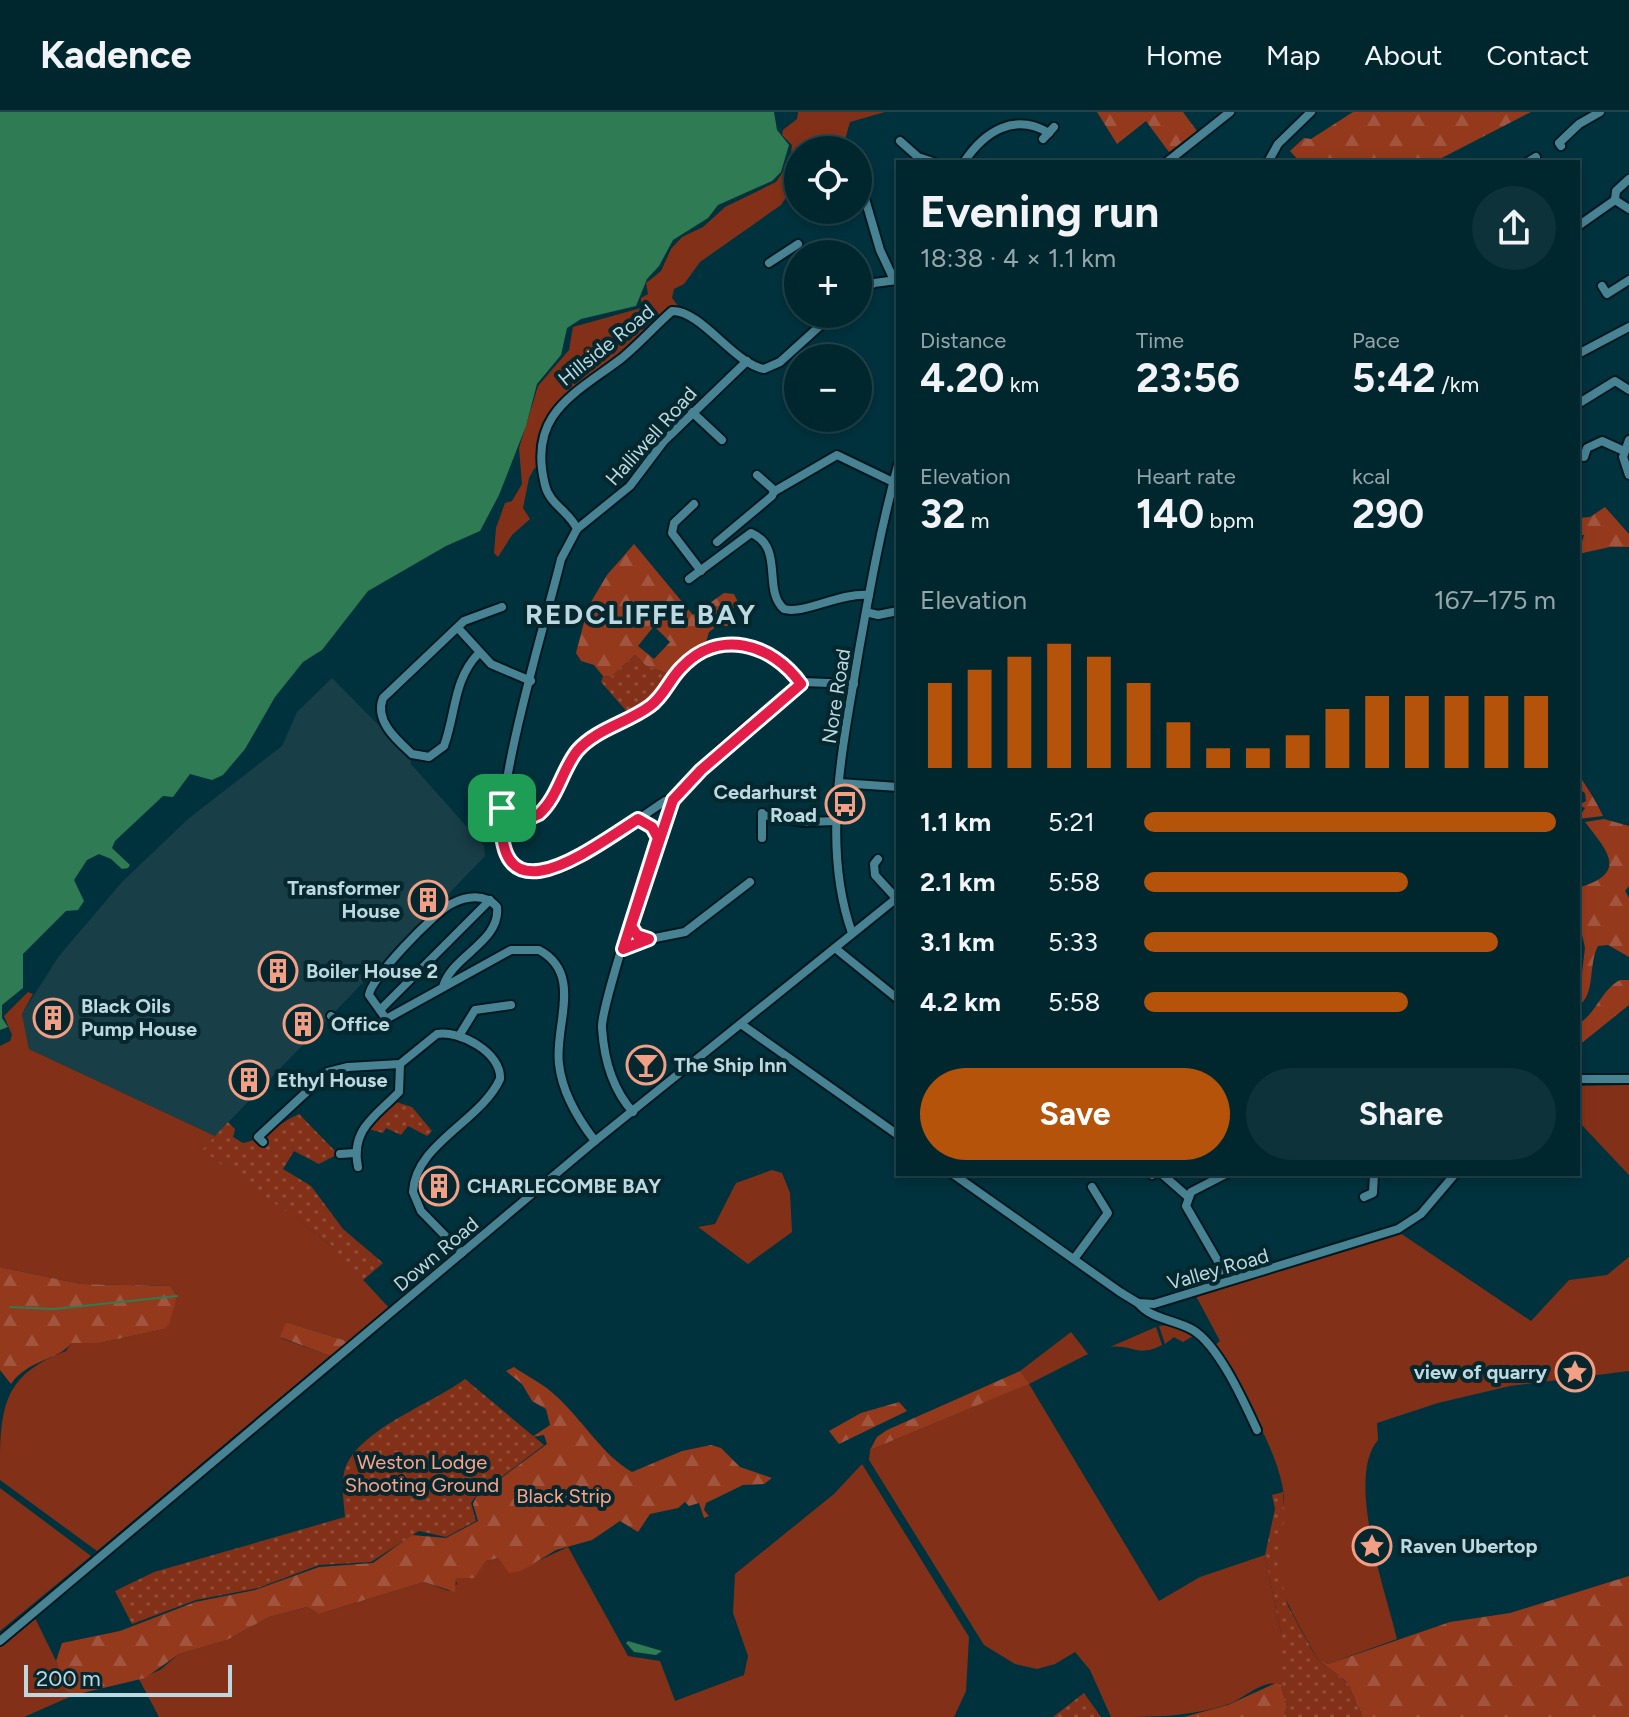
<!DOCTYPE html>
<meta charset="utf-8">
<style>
body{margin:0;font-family:Figtree,sans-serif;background:#0e323a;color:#f1f3f6;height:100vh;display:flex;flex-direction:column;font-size:30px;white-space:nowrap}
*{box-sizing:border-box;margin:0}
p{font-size:26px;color:#95a5aa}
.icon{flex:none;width:44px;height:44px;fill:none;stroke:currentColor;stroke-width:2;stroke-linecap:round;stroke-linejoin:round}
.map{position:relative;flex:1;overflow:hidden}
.side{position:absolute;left:896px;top:48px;width:684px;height:1016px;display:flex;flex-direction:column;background:#00262e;border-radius:0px;box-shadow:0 4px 12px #0003,0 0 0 2px #22434a}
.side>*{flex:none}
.tools{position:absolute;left:784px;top:24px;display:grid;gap:16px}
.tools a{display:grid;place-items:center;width:88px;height:88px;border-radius:50%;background:#00262e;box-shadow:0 4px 12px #0003,0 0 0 2px #22434a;font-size:40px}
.scale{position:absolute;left:24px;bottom:20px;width:208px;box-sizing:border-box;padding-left:8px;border:4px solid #bcd9e1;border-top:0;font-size:22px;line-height:28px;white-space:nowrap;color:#bcd9e1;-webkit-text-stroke:6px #06272e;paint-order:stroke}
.pin{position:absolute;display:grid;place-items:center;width:68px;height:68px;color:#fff;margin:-34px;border-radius:16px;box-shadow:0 4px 12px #0006}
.round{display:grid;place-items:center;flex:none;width:84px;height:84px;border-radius:42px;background:#0e323a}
.summary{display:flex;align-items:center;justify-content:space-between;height:136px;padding:0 24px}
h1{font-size:44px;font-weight:700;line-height:60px}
.figures{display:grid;grid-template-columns:repeat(3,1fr);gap:12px;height:136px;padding:8px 24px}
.figures div{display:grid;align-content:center}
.figures b{font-size:40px;font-weight:700}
.figures small{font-size:22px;font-weight:400}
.figures p{font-size:22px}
.chart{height:224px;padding:16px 24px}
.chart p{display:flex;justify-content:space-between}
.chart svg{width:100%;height:144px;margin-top:8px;stroke:#b45309;stroke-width:6}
.button{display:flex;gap:16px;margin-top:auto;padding:16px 24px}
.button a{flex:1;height:92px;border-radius:48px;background:#b45309;color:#fff;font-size:32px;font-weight:700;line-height:92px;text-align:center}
.button a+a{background:#0e323a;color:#f1f3f6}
ul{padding:0 24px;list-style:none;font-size:26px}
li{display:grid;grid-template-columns:128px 96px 1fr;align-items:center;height:60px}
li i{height:20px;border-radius:10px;background:#b45309}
header{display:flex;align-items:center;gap:48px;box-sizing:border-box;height:112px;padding:0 40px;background:#00262e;border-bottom:2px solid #22434a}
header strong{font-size:38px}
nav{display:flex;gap:44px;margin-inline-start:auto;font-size:28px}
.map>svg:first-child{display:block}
</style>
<header>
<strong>Kadence</strong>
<nav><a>Home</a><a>Map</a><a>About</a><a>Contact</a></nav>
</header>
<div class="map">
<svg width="1629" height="1605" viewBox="0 0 1629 1605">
<defs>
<pattern id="forest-firs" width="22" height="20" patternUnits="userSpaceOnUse" patternTransform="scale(2)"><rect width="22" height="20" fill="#95391d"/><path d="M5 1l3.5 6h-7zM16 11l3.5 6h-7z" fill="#a2553e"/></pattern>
<pattern id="park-dots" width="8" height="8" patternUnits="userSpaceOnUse" patternTransform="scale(2)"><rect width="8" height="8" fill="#823118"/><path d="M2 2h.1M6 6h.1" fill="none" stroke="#924e39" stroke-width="1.8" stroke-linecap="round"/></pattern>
</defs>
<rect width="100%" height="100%" fill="#00323d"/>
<polygon fill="#183e47" points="332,566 410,645 411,652 484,734 485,744 215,1024 29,937 22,902 59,844 122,770 188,707 282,634 297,600"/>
<g fill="#823118">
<polygon points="798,0 885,0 850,10 842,38 798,38 798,68 781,93 700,150 684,172 674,177 672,186 679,195 667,198 633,232 560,288 542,319 540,367 535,355 529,366 523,396 530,407 512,423 498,445 494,441 496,416 505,391 512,389 522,372 519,336 538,274 569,238 573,215 641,196 641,186 648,182 646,171 661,159 671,137 682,125 703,115 725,95 776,70 790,49 792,33 782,23 783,18 797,7"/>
<path d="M28 880 33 882 22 902 29 937 215 1024 203 1038 331 1133 390 1197 350 1230 286 1210 281 1226 330 1244 97 1439 0 1368C0 1298 0 1264 66 1239L71 1231H100L164 1217 177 1184 170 1174 81 1172 0 1155V934L10 929 12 923 4 904Z"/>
<polygon points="1629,973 1629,1063 1578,1009 1578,974"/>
<polygon points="772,1058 782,1061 790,1081 792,1120 748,1152 698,1115 715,1112 736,1071"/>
<path d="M1400 1121 1531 1209 1569 1168 1607 1163 1629 1145V1259L1510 1274 1438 1291 1377 1311 1378 1328C1345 1366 1386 1481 1397 1527L1328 1552 1317 1547C1302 1515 1277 1483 1276 1445 1276 1419 1288 1399 1282 1372 1271 1323 1238 1277 1214 1234L1220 1229 1196 1184Z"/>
<polygon points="1175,1212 1195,1223 1183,1230 1174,1225 1165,1232 1159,1214"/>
<path d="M1156 1215 1162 1233C1137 1246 1133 1232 1110 1235Z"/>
<path d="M1071 1220 1088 1242 1029 1272 1159 1489 1200 1465 1265 1443 1281 1522V1573C1264 1566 1245 1586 1229 1592 1191 1605 1151 1605 1111 1605L1090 1558 1075 1540 1055 1552 1037 1557 1015 1552 984 1533 869 1348 870 1338 1028 1272 1020 1259Z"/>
<polygon points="862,1352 969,1525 966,1579 954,1605 159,1605 139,1567 160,1558 179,1542 227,1528 269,1505 307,1495 319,1502 424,1470 449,1479 457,1472 455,1466 474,1465 486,1449 498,1446 509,1460 514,1460 568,1435 628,1544 660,1549 675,1589 744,1563 748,1544 733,1501 735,1462 834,1382"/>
<polygon points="0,1376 91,1444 0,1519"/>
<polygon points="35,1506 56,1549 65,1579 74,1583 24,1605 0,1605 0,1534"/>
</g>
<g fill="url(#forest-firs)" fill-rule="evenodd">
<polygon points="1097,0 1183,0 1197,19 1169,40 1146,9 1117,32"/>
<polygon points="1353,0 1531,0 1434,50 1300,50 1290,39 1304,26 1311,27"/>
<polygon points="1605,395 1629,422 1629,435 1610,435 1578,442 1578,425 1582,430 1584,423 1578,423 1578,406 1590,405"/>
<path d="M634 432 693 503 724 481 734 482 739 492 727 501 728 514H717L709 520 705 533 677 549 669 562 646 554 635 543 611 565 603 564 594 553 581 549 576 541 588 495 607 463ZM654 514 670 530 654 547 638 534Z"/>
<path d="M1578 662C1586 673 1597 691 1603 704L1578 707 1585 696 1579 693 1586 689 1585 681 1578 676Z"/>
<path d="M1604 707 1629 714V774L1625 779 1629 786V845L1608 833 1598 834C1588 852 1596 883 1578 894L1585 836 1578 804V776C1629 761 1608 740 1585 710Z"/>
<path d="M1620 868H1629V893L1578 934V912C1598 900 1600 879 1620 868Z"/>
<path d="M0 1155 81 1172 170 1174 177 1184 169 1212 164 1217 100 1231H71C60 1248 28 1247 11 1272L0 1258Z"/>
<polygon points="286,1210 350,1230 330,1244 280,1225"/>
<path d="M514 1255C528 1265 544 1272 556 1284 583 1308 601 1342 632 1360L682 1339 711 1333 721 1336 740 1355 772 1366 764 1372 743 1373 706 1391 704 1398 709 1404 704 1406 699 1391 689 1394 685 1390 678 1396 650 1402 638 1420 620 1409 592 1428 556 1438 521 1459 509 1461 498 1446 486 1449 474 1466H456L455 1480 424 1470 319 1502 307 1495 269 1505 227 1528 179 1542 145 1566 74 1583 65 1579 56 1549 62 1531 120 1519 195 1490 255 1478 319 1455 373 1451 412 1423 446 1426 478 1409 473 1392 476 1385 547 1332 544 1323 532 1325 550 1313 546 1297 532 1289 522 1272 506 1259Z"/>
<polygon points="1020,1259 1029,1272 870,1338 877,1325 887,1318"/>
<polygon points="899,1290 907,1299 839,1332 829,1319 861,1301"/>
<polygon points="1629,1464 1629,1605 1363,1605 1347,1570 1317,1547 1328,1552 1450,1510 1510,1501"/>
<polygon points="1276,1571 1281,1573 1287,1595 1283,1605 1184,1605 1228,1593"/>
</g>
<g fill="url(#park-dots)">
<polygon points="635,543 646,554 669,562 652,588 629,602 601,570 603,564 611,565"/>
<polygon points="393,989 412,995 432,1019 427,1024 408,1014 401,1023 386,1016 383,1021 365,1016"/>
<path d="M299 1002 338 1042 319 1052 294 1039 283 1057 311 1074 343 1117 383 1151 362 1169 331 1133 202 1038 228 1010 235 1017 233 1025 243 1031C269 1025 275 1013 299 1002Z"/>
<path d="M465 1267 544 1333 475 1385 471 1391 476 1409 446 1425 419 1419 371 1450 319 1453 258 1476 196 1488 132 1512 115 1479 154 1460 345 1405C344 1391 341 1376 344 1361 353 1319 434 1291 465 1267Z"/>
<polygon points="1283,1380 1284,1409 1276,1446 1288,1494 1317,1547 1347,1570 1363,1605 1283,1605 1287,1595 1281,1573 1281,1522 1265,1443 1275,1397 1272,1383"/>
<polygon points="1084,1581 1101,1605 1053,1605"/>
</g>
<g fill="#2f7b53">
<polygon points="0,0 774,0 777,18 789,33 781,60 772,69 718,93 708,106 673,128 659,154 647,167 636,194 581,207 567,216 561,243 537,272 526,314 499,383 480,419 446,434 368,479 322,538 303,550 275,585 245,637 223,663 212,668 190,662 173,685 163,684 115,729 112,736 130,753 128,756 122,757 111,747 99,742 87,748 74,768 84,789 78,798 66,799 23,842 23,876 2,893 2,906 8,915 0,918"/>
<polygon points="628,1529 662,1539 656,1543 634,1540 626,1531"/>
</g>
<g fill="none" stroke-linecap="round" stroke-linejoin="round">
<polyline stroke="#2f7b53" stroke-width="2" points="10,1195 54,1197 177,1184"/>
<defs>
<g id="minor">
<polyline points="1043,27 1054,15"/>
<polyline points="900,29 918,45 933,50"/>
<polyline points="1561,34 1559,31 1579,12 1600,0"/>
<path d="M964 50C984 20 1014 0 1049 21"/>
<polyline points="1167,50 1230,0"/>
<polyline points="1268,50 1278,32 1311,0"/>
<polyline points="1528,50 1536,45"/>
<polyline points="863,80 880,138 894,168"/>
<polyline points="1615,88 1616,79 1629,67"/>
<polyline points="1615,88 1629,97"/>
<polyline points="1578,114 1615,88"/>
<polyline points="769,151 798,132"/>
<polyline points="1602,174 1607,182 1629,168"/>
<polyline points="858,181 874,171 897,168"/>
<polyline points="1578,242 1629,215"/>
<polyline points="1581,290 1615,269 1629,278"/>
<polyline points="692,300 722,328"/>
<polyline points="1629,328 1623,345 1629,363"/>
<polyline points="1584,345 1587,336 1602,329 1624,339"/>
<polyline points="757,363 775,379 837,343 893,370"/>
<polyline points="694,392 674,411 672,421 701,459"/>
<polyline points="577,417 630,374 664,329 747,249"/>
<polyline points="717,430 772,384 774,379"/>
<path d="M689 467 751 421C785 435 762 478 784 497 803 503 841 480 869 483"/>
<polyline points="866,500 878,503 898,499"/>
<polyline points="458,516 491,552 531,569"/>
<path d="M479 541C453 567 456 602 444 634L429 645 412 642C397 628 374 609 383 586L464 509 502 495"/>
<polyline points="840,671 898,675"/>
<path d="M673 688 665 689C640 705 577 754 551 758 536 760 514 760 506 745 484 707 549 499 561 447L577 417C570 400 549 392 545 373 527 301 575 282 622 246 640 231 655 214 672 199 701 198 733 251 764 257L780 250 833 202"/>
<path d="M502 696 523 706 539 702C558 685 562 658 577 639 596 617 627 611 650 594 664 584 669 568 680 556 717 517 773 531 801 572"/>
<polyline points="762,701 762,726"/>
<polyline points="762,703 804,710 837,709"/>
<polyline points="638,707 652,715 658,726"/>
<polyline points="501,725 526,708"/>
<polyline points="878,747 874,752 875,763 896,786"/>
<path d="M852 821C820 731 844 630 859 538 870 476 881 414 898 353"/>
<polyline points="835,836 898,887"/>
<polyline points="623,837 640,829 685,820 750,770"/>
<polyline points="380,898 490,788"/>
<path d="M331 904 349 917H368L511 838H539C584 862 554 914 559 952 562 980 578 1007 595 1029"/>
<path d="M387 908 369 883C370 867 435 800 451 792 466 784 485 781 497 795 501 830 451 844 443 875"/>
<polyline points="741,912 898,1023"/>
<polyline points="459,924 475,898 511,893"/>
<polyline points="1578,967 1629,967"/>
<path d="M633 1000C612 977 604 947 602 916 600 896 663 701 676 684 701 650 768 597 803 570L854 572"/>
<path d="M263 1030 258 1025 328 960 348 955 400 952 437 922C460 918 502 941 500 967 481 1009 415 1032 413 1080L421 1099 462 1141"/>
<polyline points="340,1042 355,1041"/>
<path d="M358 1055C350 1017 376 1004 399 980L400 952"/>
<polyline points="953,1062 1120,1180 1138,1191 1154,1192 1398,1117 1421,1102 1455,1062"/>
<polyline points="1162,1062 1187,1084"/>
<polyline points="1152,1063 1153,1062"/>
<polyline points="1364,1085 1373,1081 1374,1062"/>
<polyline points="1074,1147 1108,1101 1092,1075"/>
<polyline points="1223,1158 1186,1094 1191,1080 1226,1062"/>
<polyline points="1203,1164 1240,1153"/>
<path d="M1138 1191C1152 1208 1174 1207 1193 1218 1219 1234 1244 1290 1257 1318"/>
<polyline points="0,1529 595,1029 898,785"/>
</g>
</defs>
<use href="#minor" stroke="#001820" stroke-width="12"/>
<use href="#minor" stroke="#488393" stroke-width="8"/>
</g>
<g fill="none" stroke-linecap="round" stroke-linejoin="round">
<defs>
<path id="route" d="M502 696C493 813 589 738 638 707L652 715 658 726 623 837 649 827 637 823 631 814 673 688 701 658 801 572C772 531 718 516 681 556 669 568 664 584 650 594 627 611 596 617 577 639 562 658 558 685 539 702L528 707 502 696"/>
</defs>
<use href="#route" stroke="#fff" stroke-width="16"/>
<use href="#route" stroke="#e11d48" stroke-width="10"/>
</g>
<defs>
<symbol id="bus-ring" viewBox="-11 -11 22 22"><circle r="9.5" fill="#06272e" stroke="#f39f85" stroke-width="1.5"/><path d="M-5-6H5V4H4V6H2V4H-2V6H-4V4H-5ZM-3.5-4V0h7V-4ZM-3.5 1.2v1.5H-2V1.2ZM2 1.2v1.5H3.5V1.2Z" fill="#f39f85"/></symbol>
<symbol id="building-ring" viewBox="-11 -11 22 22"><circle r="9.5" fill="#06272e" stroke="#f39f85" stroke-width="1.5"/><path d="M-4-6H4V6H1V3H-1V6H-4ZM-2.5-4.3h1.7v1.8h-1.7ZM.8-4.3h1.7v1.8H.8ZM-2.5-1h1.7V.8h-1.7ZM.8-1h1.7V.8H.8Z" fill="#f39f85"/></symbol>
<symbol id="bar-ring" viewBox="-11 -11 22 22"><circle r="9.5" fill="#06272e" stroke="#f39f85" stroke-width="1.5"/><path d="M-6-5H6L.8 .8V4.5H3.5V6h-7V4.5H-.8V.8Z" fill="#f39f85"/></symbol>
<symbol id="sight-ring" viewBox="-11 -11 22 22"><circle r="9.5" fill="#06272e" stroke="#f39f85" stroke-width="1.5"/><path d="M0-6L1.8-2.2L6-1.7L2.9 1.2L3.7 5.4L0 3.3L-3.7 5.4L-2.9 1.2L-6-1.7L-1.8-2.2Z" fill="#f39f85"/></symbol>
</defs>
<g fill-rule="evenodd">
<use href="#bus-ring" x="823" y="670" width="44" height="44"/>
<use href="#building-ring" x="406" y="766" width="44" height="44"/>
<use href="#building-ring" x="256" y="837" width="44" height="44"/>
<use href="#building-ring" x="31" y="884" width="44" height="44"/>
<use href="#building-ring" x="281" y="890" width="44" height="44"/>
<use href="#bar-ring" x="624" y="931" width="44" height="44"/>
<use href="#building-ring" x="227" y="946" width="44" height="44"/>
<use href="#building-ring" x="417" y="1052" width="44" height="44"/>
<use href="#sight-ring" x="1553" y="1238" width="44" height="44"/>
<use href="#sight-ring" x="1350" y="1412" width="44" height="44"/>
</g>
<g text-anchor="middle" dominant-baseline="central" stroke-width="8" stroke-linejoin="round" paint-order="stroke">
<g font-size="20" fill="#bcd9e1" stroke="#06272e">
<text transform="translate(606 233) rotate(-39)">Hillside Road</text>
<text transform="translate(651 324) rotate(-48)">Halliwell Road</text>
<text transform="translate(836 584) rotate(-81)">Nore Road</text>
<text transform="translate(436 1142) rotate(-40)">Down Road</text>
<text transform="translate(1218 1157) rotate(-16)">Valley Road</text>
</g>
<g font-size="20" font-weight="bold" fill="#bcd9e1" stroke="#06272e" text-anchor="start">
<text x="817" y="680" text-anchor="end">Cedarhurst<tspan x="817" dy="23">Road</tspan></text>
<text x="400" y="776" text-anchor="end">Transformer<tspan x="400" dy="23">House</tspan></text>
<text x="306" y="859">Boiler House 2</text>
<text x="81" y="894">Black Oils<tspan x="81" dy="23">Pump House</tspan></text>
<text x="331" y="912">Office</text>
<text x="674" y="953">The Ship Inn</text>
<text x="277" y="968">Ethyl House</text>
<text x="467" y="1074">CHARLECOMBE BAY</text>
<text x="1547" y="1260" text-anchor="end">view of quarry</text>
<text x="1400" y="1434">Raven Ubertop</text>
</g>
<g font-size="20" fill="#fea388" stroke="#06272e">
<text x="422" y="1350">Weston Lodge<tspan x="422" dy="23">Shooting Ground</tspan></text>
<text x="564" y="1384">Black Strip</text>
</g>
<g font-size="28" font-weight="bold" letter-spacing="2" fill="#bcd9e1" stroke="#06272e">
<text x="641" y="502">REDCLIFFE BAY</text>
</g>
</g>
</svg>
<div class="tools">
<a><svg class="icon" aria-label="locate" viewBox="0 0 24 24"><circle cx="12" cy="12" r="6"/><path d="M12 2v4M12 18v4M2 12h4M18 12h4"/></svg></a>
<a>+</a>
<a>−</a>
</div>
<div class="scale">200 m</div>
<div class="pin" style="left:502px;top:696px;background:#1e9e55"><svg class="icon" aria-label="arrive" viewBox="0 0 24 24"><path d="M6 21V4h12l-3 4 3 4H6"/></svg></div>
<section class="side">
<div class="summary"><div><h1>Evening run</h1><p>18:38 · 4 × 1.1 km</p></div><a class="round"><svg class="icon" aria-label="share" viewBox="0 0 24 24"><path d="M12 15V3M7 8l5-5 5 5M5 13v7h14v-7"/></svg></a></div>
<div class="figures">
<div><p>Distance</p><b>4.20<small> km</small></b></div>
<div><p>Time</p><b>23:56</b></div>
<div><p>Pace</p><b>5:42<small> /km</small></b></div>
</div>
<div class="figures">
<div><p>Elevation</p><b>32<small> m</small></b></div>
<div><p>Heart rate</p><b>140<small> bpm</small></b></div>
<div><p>kcal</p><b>290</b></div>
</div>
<div class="chart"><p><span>Elevation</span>167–175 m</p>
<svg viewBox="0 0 160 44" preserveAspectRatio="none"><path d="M5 44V18M15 44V14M25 44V10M35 44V6M45 44V10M55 44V18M65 44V30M75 44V38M85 44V38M95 44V34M105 44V26M115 44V22M125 44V22M135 44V22M145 44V22M155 44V22"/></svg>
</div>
<ul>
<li><b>1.1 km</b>5:21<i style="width:100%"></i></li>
<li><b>2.1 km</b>5:58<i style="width:64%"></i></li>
<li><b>3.1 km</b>5:33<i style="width:86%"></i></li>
<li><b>4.2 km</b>5:58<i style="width:64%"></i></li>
</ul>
<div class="button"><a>Save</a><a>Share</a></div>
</section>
</div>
